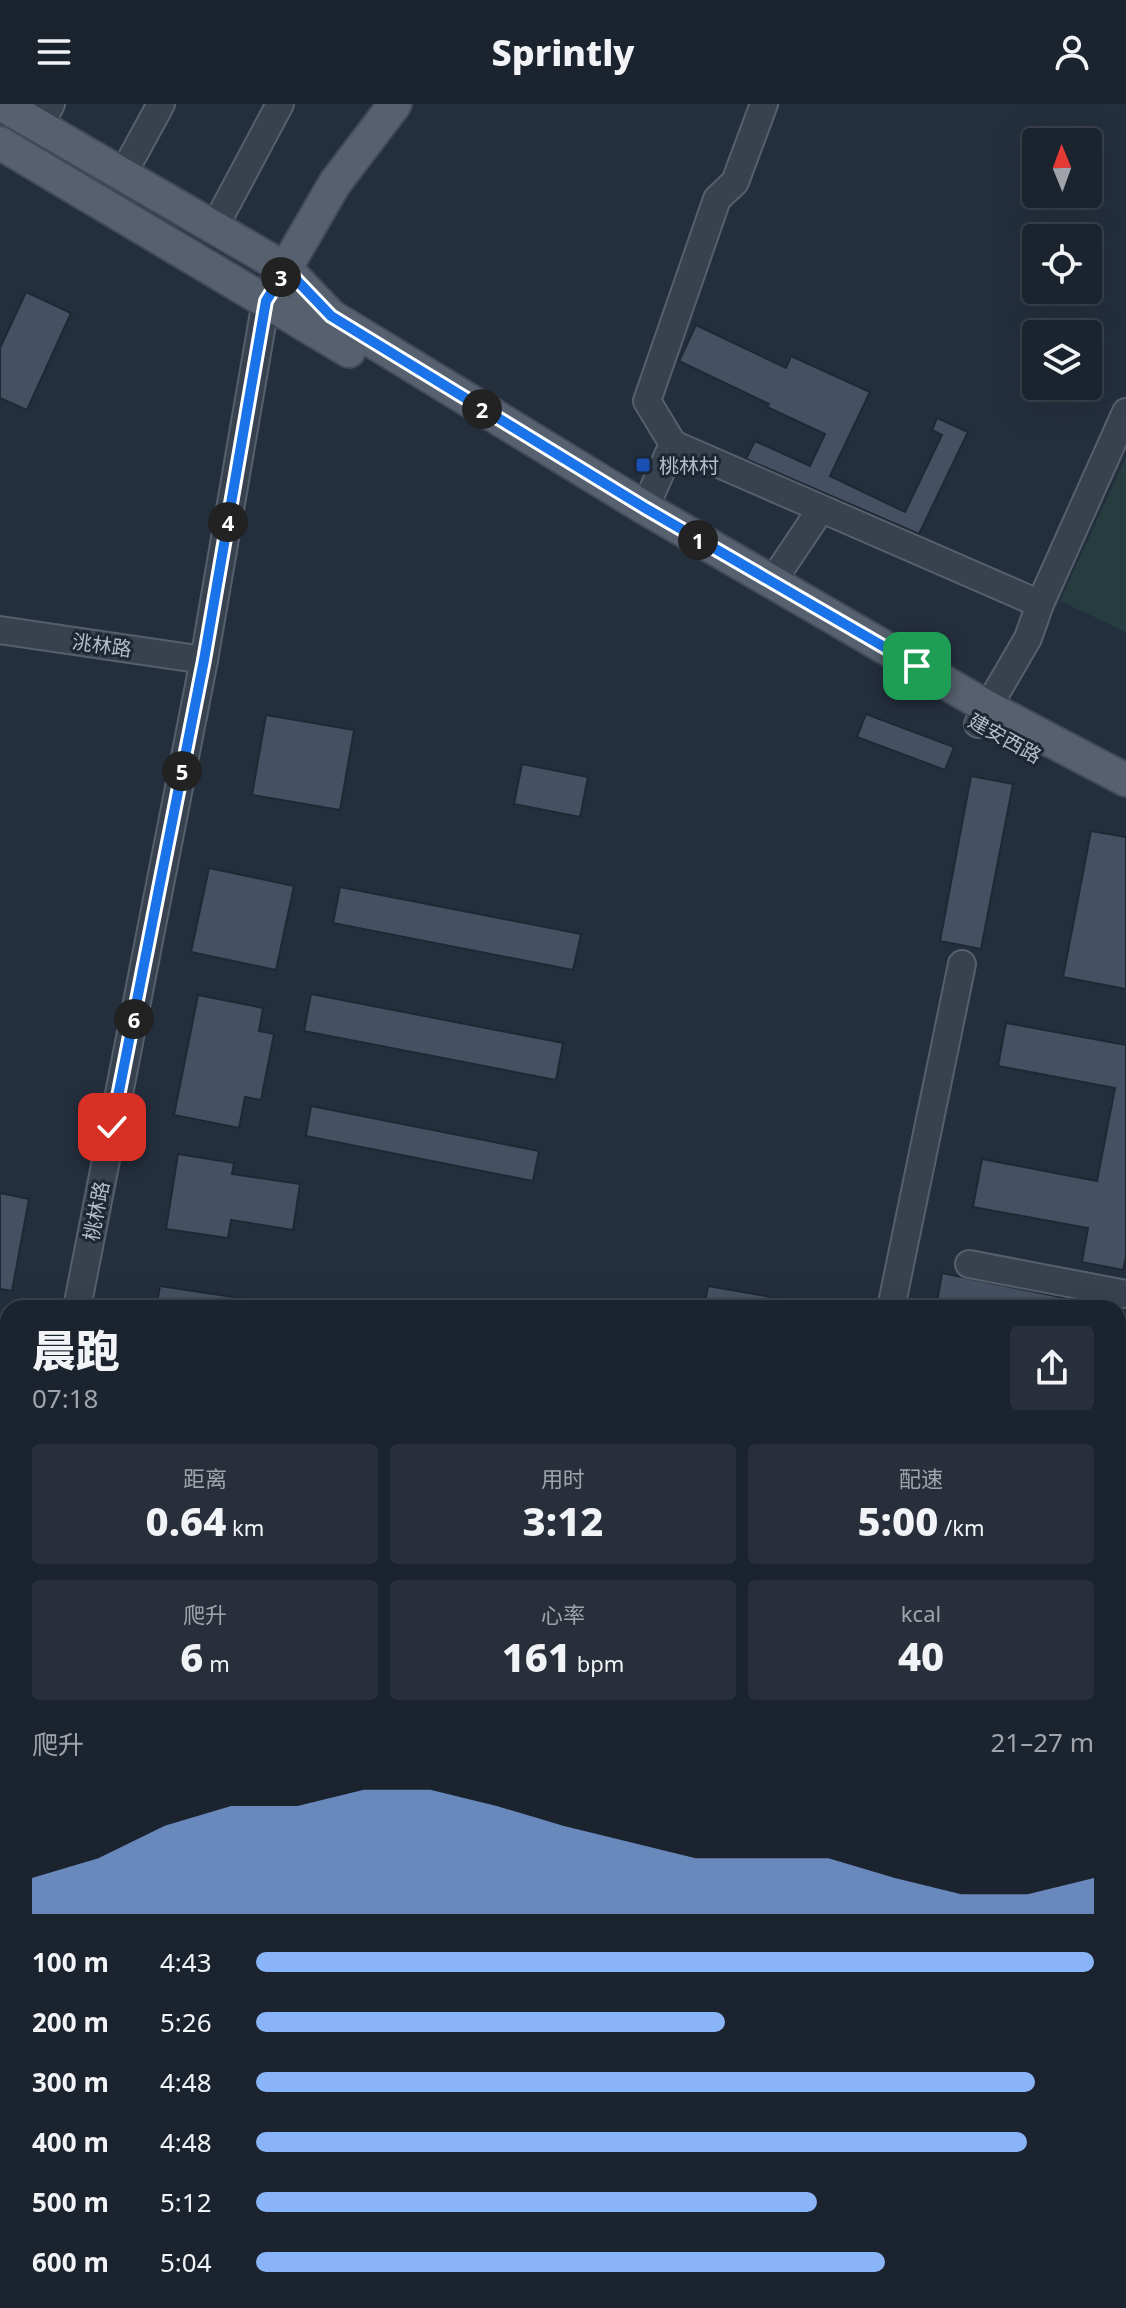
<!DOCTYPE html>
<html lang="zh">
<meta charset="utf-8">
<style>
body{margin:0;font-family:"Noto Sans","Noto Sans SC",sans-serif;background:#282f3a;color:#f1f3f6;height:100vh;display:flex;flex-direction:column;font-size:30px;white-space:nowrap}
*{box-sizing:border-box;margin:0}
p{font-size:26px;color:#a0a4aa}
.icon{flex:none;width:44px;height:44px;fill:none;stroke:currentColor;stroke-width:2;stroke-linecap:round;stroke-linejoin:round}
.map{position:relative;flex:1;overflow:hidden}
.drawer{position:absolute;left:0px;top:1196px;width:1126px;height:1008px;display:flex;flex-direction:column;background:#1b232e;border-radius:24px 24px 0 0;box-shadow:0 8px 32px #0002,0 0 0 2px #39404a}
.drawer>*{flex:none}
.needle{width:52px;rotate:359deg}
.tools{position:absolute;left:1022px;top:24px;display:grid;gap:16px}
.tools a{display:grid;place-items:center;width:80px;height:80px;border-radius:8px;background:#1b232e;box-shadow:0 8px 32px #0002,0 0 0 2px #39404a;font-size:40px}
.pin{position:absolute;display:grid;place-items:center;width:68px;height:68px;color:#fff;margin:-34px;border-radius:16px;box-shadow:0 4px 12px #0006}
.km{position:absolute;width:40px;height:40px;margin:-20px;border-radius:50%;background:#222;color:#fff;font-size:22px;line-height:40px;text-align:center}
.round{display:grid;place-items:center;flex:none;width:84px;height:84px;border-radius:8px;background:#282f3a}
.head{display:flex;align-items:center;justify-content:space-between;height:136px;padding:0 32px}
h1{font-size:44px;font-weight:800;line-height:60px}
.figures{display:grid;grid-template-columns:repeat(3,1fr);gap:12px;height:136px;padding:8px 32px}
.figures div{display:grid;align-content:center;border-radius:8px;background:#282f3a;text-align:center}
.figures b{font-size:40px;font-weight:800}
.figures small{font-size:22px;font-weight:400}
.figures p{font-size:22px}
.chart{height:224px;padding:16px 32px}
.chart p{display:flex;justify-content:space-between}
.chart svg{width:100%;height:144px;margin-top:8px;fill:#8ab4f8;opacity:.7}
ul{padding:0 32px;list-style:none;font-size:26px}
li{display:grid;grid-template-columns:128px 96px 1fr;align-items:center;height:60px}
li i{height:20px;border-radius:10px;background:#8ab4f8}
header{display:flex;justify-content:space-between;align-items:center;height:104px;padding:0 32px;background:#1b232e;font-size:36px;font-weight:800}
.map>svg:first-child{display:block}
</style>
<header><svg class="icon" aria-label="menu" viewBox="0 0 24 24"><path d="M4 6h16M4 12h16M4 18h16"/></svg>Sprintly<svg class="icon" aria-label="person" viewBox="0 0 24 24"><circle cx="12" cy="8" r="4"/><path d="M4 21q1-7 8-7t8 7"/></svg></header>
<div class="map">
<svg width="1126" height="2204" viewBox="0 0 1126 2204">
<rect width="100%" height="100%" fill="#242f3e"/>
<polygon fill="#263c3f" points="1126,353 1126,528 1060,497"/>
<g fill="#455162" stroke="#1f2835" stroke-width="2">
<polygon points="26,188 71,209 27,306 0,294 0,244"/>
<polygon points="696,221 786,264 791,252 870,288 830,372 905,408 942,331 932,326 937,314 968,328 919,430 746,355 755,337 810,362 825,330 767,303 769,300 679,257"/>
<polygon points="866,610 954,643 945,666 857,633"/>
<polygon points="266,611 354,626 340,706 252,691"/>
<polygon points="522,660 588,673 580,713 514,700"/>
<polygon points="971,672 1013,680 981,845 940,837"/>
<polygon points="1091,727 1126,733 1126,885 1063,873"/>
<polygon points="209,764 294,782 276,866 191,848"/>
<polygon points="340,783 581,830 573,866 333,819"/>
<polygon points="311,890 563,939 556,976 304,927"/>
<polygon points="198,891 263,904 259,927 274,930 261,996 245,993 239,1024 174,1011"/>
<polygon points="1006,919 1126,941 1126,1153 1123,1166 1082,1158 1088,1124 973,1103 982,1055 1097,1077 1115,984 998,962"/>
<polygon points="311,1002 539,1047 533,1077 306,1032"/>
<polygon points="178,1050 234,1059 232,1070 300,1080 293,1126 231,1116 228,1134 166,1125"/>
<polygon points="0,1089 29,1095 12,1187 0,1185"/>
<polygon points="942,1169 1094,1200 1093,1204 936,1204"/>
<polygon points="160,1182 253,1196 252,1204 156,1204"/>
<polygon points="708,1182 794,1197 793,1204 704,1204"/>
</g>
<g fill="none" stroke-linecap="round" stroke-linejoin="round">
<defs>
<g id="minor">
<polyline points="40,21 51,0"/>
<polyline points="123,70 161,0"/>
<polyline points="215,122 280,0"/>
<polyline points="673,340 1040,500"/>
<polyline points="645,404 673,340 647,297 717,95 735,78 764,0"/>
<polyline points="772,478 821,405"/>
<polyline points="0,526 204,556"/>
<polyline points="978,620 1028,534 1040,500 1126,308"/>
<polyline points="969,1160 1126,1190"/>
<polyline points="77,1204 204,556 266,197"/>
<polyline points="891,1204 962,860"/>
<polyline points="0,1596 8,1555"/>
<polyline points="1118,1639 1126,1597"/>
<polyline points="1118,1820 1126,1822"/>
<polyline points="647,2204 649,2196"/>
<polyline points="831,2204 832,2196"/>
<polyline points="1011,2204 1013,2196"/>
</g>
<g id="major">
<polyline points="1,0 286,165 331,212 645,404 989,604 1126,676"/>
<polyline points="0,39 349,247"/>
<polyline points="274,184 335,79 395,0"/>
</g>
</defs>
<use href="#minor" stroke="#565f6c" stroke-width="30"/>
<use href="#major" stroke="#414a57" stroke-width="36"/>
<use href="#minor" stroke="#38414e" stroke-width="26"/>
<use href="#major" stroke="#56606e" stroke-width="32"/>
</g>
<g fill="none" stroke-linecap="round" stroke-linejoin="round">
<defs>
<polyline id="route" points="112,1023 204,556 266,197 286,165 331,212 645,404 917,562"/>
</defs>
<use href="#route" stroke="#fff" stroke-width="16"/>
<use href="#route" stroke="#1a73e8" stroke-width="10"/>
</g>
<rect fill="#1a4fb4" stroke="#1d2633" stroke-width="3" x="635" y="353" width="16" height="16" rx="4"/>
<g text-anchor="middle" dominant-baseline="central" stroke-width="6" stroke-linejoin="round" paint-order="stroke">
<g font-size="20" fill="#b4bcc9" stroke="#1d2633" text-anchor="start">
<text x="659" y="361">桃林村</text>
</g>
<g font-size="20" fill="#b4bcc9" stroke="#1d2633">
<text transform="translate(102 541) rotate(8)">洮林路</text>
<text transform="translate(1005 634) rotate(29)">建安西路</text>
<text transform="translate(96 1107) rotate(-79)">桃林路</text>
</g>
</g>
</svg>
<div class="tools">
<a><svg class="needle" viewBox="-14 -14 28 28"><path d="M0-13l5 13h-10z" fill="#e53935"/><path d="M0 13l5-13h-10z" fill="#a0a4aa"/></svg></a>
<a><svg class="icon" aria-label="locate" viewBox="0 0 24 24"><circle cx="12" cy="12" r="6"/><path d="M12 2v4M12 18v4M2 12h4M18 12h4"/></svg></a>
<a><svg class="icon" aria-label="layers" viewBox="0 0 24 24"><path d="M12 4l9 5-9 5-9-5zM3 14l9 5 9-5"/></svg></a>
</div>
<div class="pin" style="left:917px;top:562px;background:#1e9e55"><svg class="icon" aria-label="arrive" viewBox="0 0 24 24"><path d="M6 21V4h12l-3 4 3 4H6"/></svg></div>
<div class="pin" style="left:112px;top:1023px;background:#d93025"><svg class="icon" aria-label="check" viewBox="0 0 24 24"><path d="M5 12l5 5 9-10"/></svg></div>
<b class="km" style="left:698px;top:436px">1</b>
<b class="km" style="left:482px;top:305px">2</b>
<b class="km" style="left:281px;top:173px">3</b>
<b class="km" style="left:228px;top:418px">4</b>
<b class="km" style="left:182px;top:667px">5</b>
<b class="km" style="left:134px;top:915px">6</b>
<section class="drawer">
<div class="head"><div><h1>晨跑</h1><p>07:18</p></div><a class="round"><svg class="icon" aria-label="share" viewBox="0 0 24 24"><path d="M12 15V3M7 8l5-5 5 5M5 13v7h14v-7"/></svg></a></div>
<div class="figures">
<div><p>距离</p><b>0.64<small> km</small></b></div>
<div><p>用时</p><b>3:12</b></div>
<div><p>配速</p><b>5:00<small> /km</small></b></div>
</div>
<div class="figures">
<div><p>爬升</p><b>6<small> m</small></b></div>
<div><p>心率</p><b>161<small> bpm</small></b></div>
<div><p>kcal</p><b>40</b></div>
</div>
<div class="chart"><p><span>爬升</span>21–27 m</p>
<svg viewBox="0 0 160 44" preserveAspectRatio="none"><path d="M0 44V33L10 27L20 17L30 11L40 11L50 6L60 6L70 11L80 17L90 22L100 27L110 27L120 27L130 33L140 38L150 38L160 33V44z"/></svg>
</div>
<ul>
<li><b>100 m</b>4:43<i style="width:100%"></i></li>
<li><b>200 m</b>5:26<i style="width:56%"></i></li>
<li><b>300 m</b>4:48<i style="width:93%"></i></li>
<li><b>400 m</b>4:48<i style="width:92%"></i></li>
<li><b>500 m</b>5:12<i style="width:67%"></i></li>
<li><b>600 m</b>5:04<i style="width:75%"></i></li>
</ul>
</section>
</div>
